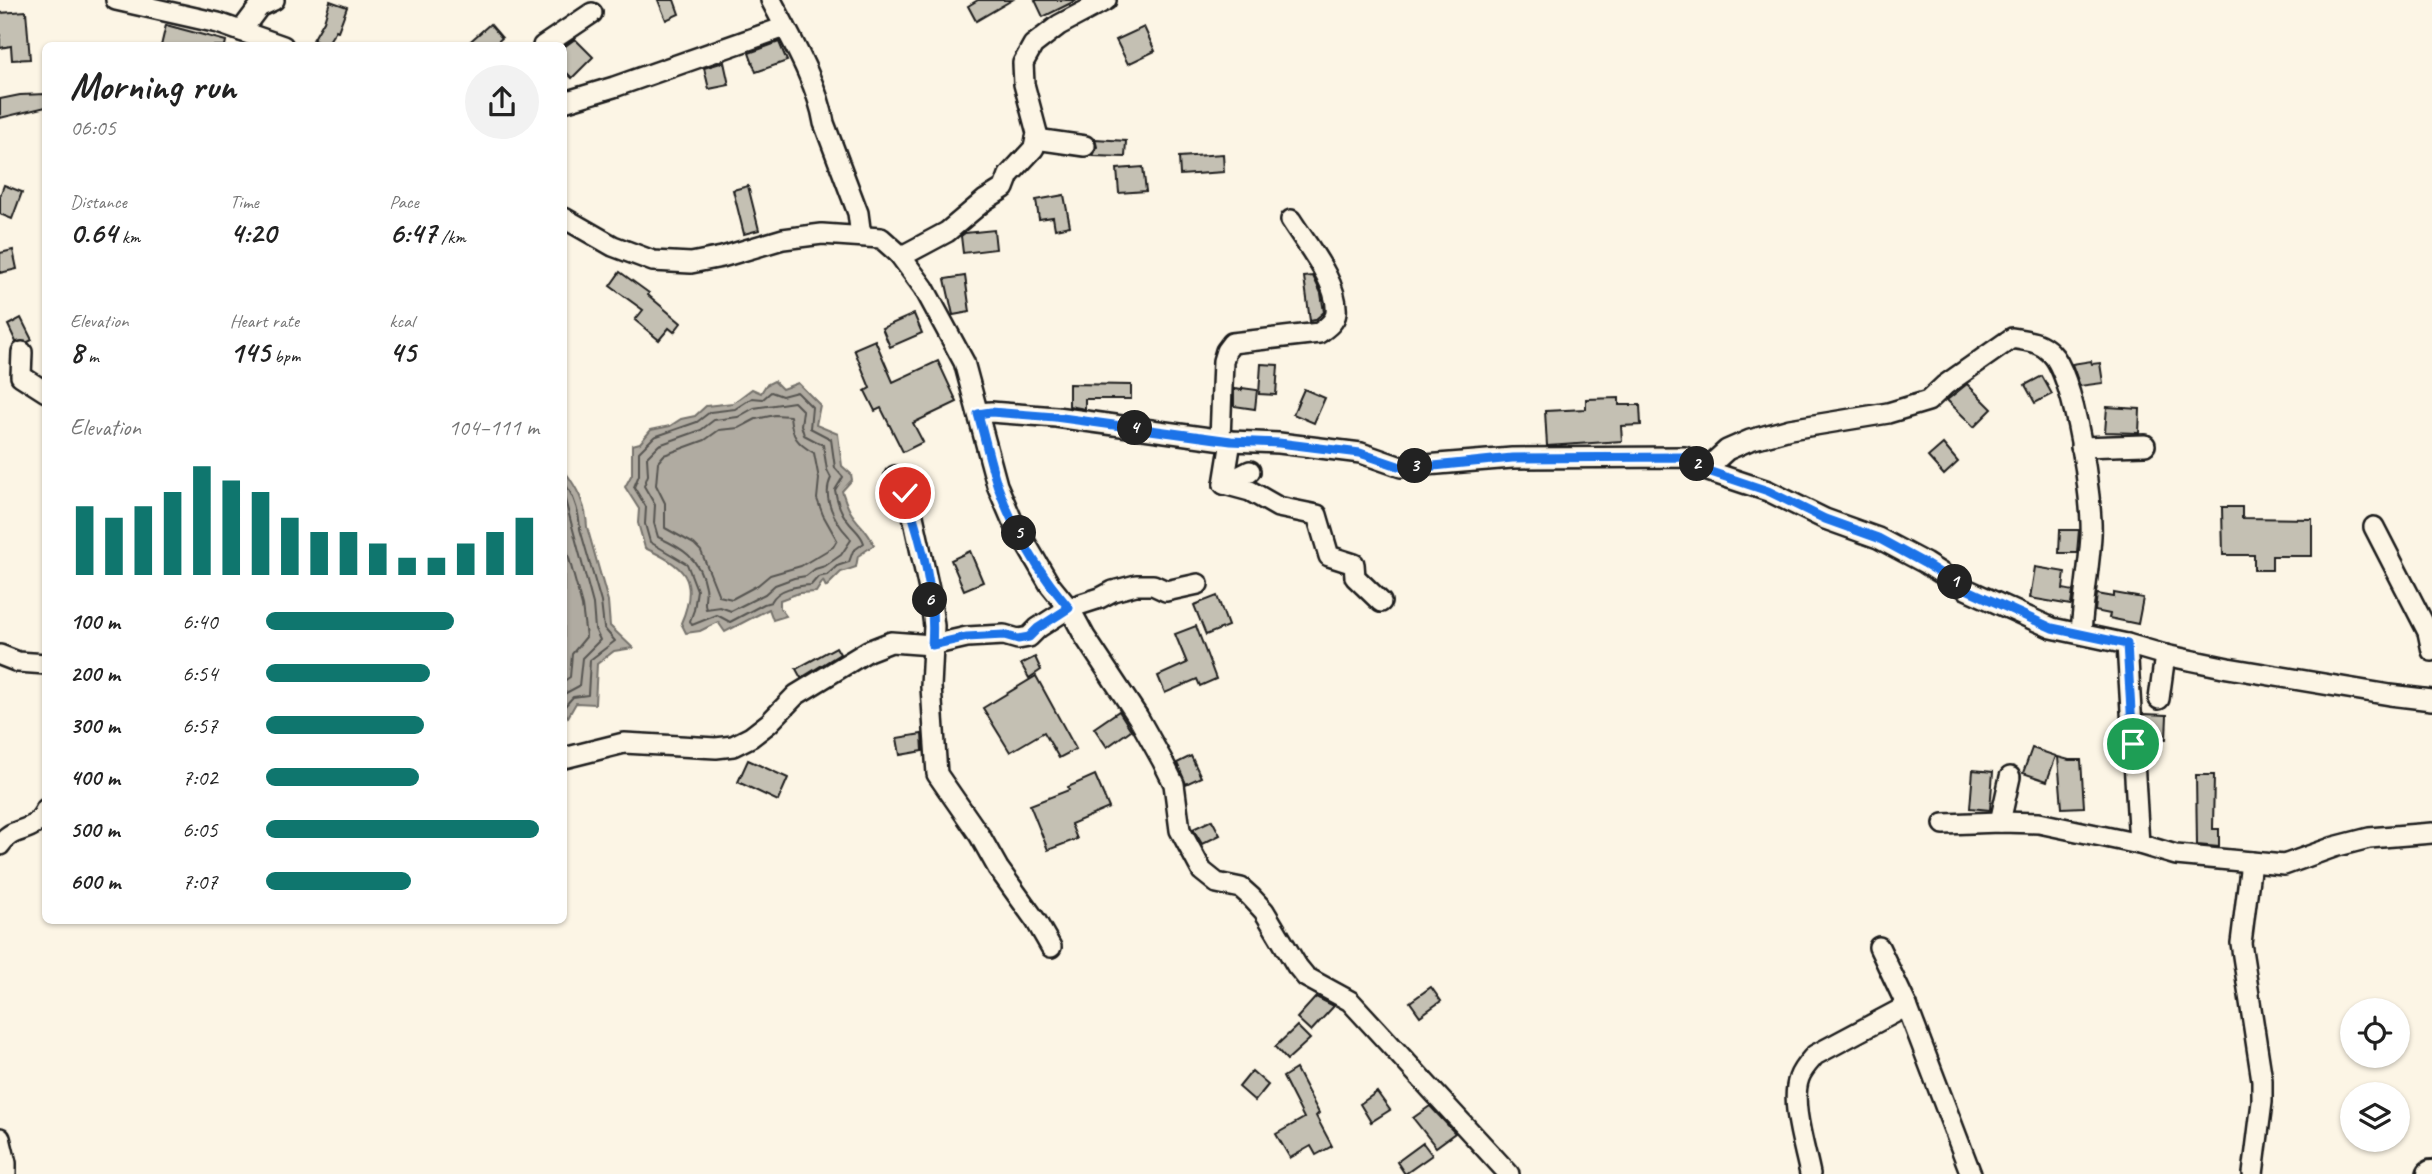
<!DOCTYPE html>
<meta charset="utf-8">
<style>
body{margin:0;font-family:Caveat,sans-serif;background:#f2f2f2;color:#222;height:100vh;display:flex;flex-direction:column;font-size:26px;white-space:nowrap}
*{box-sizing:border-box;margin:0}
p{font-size:23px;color:#767676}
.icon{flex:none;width:38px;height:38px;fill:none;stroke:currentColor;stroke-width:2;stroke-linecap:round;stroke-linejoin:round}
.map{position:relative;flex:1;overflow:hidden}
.sheet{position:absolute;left:42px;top:42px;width:525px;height:882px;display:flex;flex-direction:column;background:#fff;border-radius:10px;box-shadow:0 2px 5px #0004}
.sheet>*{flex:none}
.fabs{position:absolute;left:2340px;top:998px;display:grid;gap:14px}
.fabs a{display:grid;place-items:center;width:70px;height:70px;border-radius:50%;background:#fff;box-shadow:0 2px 5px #0004;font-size:35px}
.pin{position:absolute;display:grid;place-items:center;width:60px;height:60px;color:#fff;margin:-30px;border:4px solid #fff;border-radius:50%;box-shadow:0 2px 7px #0007}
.km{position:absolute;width:35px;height:35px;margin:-18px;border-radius:50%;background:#222;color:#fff;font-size:19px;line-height:35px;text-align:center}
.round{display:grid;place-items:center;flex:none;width:74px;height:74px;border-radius:37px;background:#f2f2f2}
.head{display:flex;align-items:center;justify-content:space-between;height:119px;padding:0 28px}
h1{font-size:38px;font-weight:800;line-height:52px}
.stats{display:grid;grid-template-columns:repeat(3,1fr);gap:10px;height:119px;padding:7px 28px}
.stats div{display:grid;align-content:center}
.stats b{font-size:30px;font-weight:800}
.stats small{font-size:19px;font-weight:400}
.stats p{font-size:19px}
.chart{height:196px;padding:14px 28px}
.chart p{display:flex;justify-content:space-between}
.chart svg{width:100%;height:126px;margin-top:7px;stroke:#0f766e;stroke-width:6}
ul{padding:0 28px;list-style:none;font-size:23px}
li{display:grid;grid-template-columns:112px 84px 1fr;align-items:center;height:52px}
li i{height:18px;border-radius:9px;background:#0f766e}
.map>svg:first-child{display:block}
</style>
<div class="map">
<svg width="2432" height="1174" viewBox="0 0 2432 1174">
<rect width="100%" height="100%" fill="#fcf5e5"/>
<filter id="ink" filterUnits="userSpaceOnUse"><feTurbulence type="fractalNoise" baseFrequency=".0143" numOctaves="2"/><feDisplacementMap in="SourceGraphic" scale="14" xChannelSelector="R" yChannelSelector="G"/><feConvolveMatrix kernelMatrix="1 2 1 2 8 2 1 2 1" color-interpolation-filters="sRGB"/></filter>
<g filter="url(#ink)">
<g fill="#b0aba1" stroke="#75726c" stroke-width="2">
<path d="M774 381 782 389 798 383 820 405 816 425 838 434 842 466 851 474 852 480 842 491C845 500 848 510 854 517 862 528 868 531 874 545L858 556 856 567 841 572 826 587 823 581 816 592 799 593 780 600V608L786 616 773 620 769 609 725 632 718 622 700 631 686 633 681 623C700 579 684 566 645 548L638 523 639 509 625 487 632 474V445L640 443 651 430 670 426 681 419 695 416 706 406 733 403 752 389 761 393 766 385Z"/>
<path d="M564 470C577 488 586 504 587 527L608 601 610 626 633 648 614 651 597 664 595 704 576 703 568 717 564 711Z"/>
</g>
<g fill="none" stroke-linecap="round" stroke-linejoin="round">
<g stroke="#575551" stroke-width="2">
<path d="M771 392 782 396 797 392 812 407 810 428 831 439 835 468 843 477 835 490C837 502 842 515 850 524 856 531 861 534 864 543L853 551 849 562 837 566 827 575 818 577 811 585C797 586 778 588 771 602L764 604 730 622 717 615 692 625 690 621 694 610 697 590 687 564 650 542 645 524 646 507 634 487 639 475V452L654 437 697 422 710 412 735 409 752 398 763 399Z"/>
<path d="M794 402 803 411 801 425 804 435 823 445 827 470 831 478C823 494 831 513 841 527 845 533 849 535 851 540L841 555 825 566 815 569 806 576 794 578 775 585 765 594 731 611 720 607 706 609C703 602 707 595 705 587 700 558 682 548 658 537L654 523 655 505 644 486 648 475 647 457 659 445 701 430 714 420 738 417 754 408Z"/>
<path d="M775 415 790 416C792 436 796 443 814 453L819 479 817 499 823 515 837 540 833 547 801 566 770 575 758 585 732 599 719 596 701 551 694 544 665 528V503L656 485 658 462 664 455 705 440 719 430 739 428 756 419Z"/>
<path d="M564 482C574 496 579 510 580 529L601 602 604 628 615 641 590 660 588 695 573 697 564 707"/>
<polyline points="564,496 593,604 595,629 600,640 582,658 579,686 564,694"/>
<polyline points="564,540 582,606 586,637 572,654 570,677 564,681"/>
</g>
</g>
<g fill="#c4c0b3" stroke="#1c1c1c" stroke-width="2">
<polygon points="658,0 674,0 679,14 666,20"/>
<polygon points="978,0 1012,0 976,21 968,6"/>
<polygon points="1035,0 1077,0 1043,17"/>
<polygon points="330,1 347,7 338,31 336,30 326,46 313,40 324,21"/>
<polygon points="26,11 30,59 12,60 11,46 0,48 0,13"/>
<polygon points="490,24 502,38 493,46 465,46"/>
<polygon points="166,25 226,41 225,46 161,46"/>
<polygon points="1144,27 1155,51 1128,64 1116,40"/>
<polygon points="575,39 593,57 572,78 564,70 564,47"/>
<polygon points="779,42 787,61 756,72 749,53"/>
<polygon points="724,62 729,85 709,89 704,68"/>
<polygon points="46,94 46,107 0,118 0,99 20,95"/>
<polygon points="1095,139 1126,141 1125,157 1093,156 1097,147"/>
<polygon points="1223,154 1224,172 1180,175 1179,157"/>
<polygon points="1143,167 1146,191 1119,193 1117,169"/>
<polygon points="4,185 22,192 12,219 0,214 0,196"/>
<polygon points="748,186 759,230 744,234 733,190"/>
<polygon points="1064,195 1070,226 1055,229 1053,217 1039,219 1036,200"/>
<polygon points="994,230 996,249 963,253 961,236 965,233"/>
<polygon points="13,250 17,269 0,273 0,253"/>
<polygon points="620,272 649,293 648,295 681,323 674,332 669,328 659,340 635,320 643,310 610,286"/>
<polygon points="965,276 970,312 953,315 945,279"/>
<polygon points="1313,276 1321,293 1324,312 1315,320 1310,321 1304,277"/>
<polygon points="914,314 922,333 890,347 882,328"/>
<polygon points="21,318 32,340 28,342 16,342 8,325"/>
<polygon points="875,340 893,382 938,361 957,402 913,423 923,442 903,452 881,408 875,411 865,391 870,388 854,349"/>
<polygon points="2091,361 2092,364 2100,363 2103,383 2080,386 2072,364"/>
<polygon points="1261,364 1278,365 1276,395 1259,394"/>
<polygon points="2042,376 2052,394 2035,403 2025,385"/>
<polygon points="1069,384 1131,385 1131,399 1085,399 1085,409 1069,406"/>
<polygon points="1967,384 1992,409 1974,427 1947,400"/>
<polygon points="1242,388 1257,390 1255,409 1234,406 1234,389 1242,390"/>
<polygon points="1304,389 1325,398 1314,423 1293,414"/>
<polygon points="1619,398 1619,405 1640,405 1641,425 1621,426 1622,441 1547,446 1545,411 1586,409 1586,399"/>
<polygon points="2107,407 2140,409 2139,433 2105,432"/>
<polygon points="1943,444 1958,462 1944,475 1928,457"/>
<polygon points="2222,507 2242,507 2242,518 2312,519 2312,556 2272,556 2272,570 2254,570 2254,555 2223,555"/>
<polygon points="2060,530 2079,530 2077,553 2059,553"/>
<polygon points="970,551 983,582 964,590 951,560"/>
<polygon points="2035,567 2065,572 2063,589 2073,591 2071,605 2030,598"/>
<polygon points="2114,593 2143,598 2138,624 2109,618 2110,614 2095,611 2097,594 2114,597"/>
<polygon points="1217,596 1228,626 1206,635 1194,605"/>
<polygon points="1196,626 1216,679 1200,686 1197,679 1165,693 1158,676 1187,663 1175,634"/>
<polygon points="836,647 840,654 801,678 796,669"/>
<polygon points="1035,657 1041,670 1029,678 1021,664"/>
<polygon points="1036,676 1076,749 1059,758 1044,732 1010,752 983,708"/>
<polygon points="1119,711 1131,730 1107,747 1094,728"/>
<polygon points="2143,714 2167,715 2166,739 2145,738"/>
<polygon points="922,734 923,751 900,755 897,738"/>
<polygon points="2032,748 2056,756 2047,781 2023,773"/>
<polygon points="1191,756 1201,777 1186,784 1177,763"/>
<polygon points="2058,757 2069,760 2081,760 2084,807 2062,808"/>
<polygon points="748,760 788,778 778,801 738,782"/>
<polygon points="1973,770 1993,772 1990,810 1970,808"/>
<polygon points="1095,775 1109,808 1071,824 1077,839 1048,850 1030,805 1069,790 1068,787"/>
<polygon points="2196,775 2214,775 2213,829 2219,829 2219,847 2197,845"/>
<polygon points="1212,820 1220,835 1202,844 1193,829"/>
<polygon points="1431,987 1441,1001 1420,1016 1410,1002"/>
<polygon points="1316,997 1334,1006 1311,1031 1297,1018"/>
<polygon points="1297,1026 1310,1039 1287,1060 1275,1047"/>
<polygon points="1296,1069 1319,1113 1316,1116 1332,1146 1316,1155 1311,1146 1290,1158 1276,1134 1304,1118 1283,1077"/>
<polygon points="1252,1071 1268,1085 1255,1101 1239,1087"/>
<polygon points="1377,1092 1390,1110 1371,1122 1360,1104"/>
<polygon points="1430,1106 1455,1133 1436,1147 1413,1118"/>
<polygon points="1423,1143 1432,1155 1405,1174 1397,1162"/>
</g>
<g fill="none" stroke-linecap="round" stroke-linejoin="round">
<defs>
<g id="minor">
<polyline points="116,0 218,23 283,46"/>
<path d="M771 0C789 35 818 84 824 123L858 213 861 236"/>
<polyline points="241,31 259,7 274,0"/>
<polyline points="543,46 592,13"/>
<polyline points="564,102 614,87 785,27"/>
<polyline points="1036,139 1085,146"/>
<polyline points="564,218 613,246 653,261 691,263 722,257 783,239 822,234 881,238 899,254 924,288 964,362 997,485 1012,520 1050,585 1071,611 1085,637 1138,717 1162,760 1174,784 1180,830 1202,871 1217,883 1241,888 1251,897 1264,911 1297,966 1306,977 1350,1001 1509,1174"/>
<polyline points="899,254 904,255 947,232 985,200 1004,188 1009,175 1034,148 1037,133 1024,84 1023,63 1033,45 1059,25 1106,0"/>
<polyline points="22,352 21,376 46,392"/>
<polyline points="978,413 991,412 1056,417 1231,441 1279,443 1361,453 1401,467 1512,458 1685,457 1705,470 1768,491 1825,519 1878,538 1925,563 1966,589 2052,628 2127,644 2165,655 2228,668 2390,695 2432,700"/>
<path d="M1220 439 1223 361 1226 351 1232 343 1319 333C1326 328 1335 322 1336 313 1339 283 1306 244 1291 220"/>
<polyline points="1231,441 1224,484 1250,491 1278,507 1317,515 1329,556 1354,564 1355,577 1381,602"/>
<polyline points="2081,447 2145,445"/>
<path d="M1705 470 1727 450 1750 440 1790 429 1888 413 1928 401 1945 385 2012 338C2027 341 2040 341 2051 353 2075 376 2093 502 2091 536 2089 569 2083 601 2081 633"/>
<polyline points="895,476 905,493 913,516 930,594 934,626 931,687 937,774 980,836 998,868 1036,921 1051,947"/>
<polyline points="1224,484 1250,471"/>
<polyline points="2374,527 2428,632 2432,651"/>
<polyline points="2127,644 2139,844"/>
<polyline points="0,655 18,662 46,664"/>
<polyline points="2159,699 2165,655"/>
<polyline points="564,758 624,743 716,748 733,746 751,737 769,723 796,695 868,651 891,642 932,645 967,637 1004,635 1018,639 1029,637 1038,628 1069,608 1100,598 1113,591 1136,585 1153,585 1166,591 1198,584"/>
<polyline points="2000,822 2010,777"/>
<polyline points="1944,824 2000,822 2039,823 2139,844 2176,855 2284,865 2334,847 2369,838 2432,833"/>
<path d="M0 845C13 824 33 837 46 809"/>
<polyline points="2251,862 2241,943 2262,1080 2262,1102 2253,1174"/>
<polyline points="1879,947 1907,1006 1971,1174"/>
<polyline points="0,1138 6,1163 6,1174"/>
<path d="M1810 1174C1805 1148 1790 1103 1799 1078 1802 1069 1809 1062 1815 1055L1907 1006"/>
</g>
<polyline id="major" points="2431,1174 2432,1174"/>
</defs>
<use href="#minor" stroke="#1c1c1c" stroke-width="24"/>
<use href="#major" stroke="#1c1c1c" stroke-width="32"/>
<use href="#minor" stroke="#fcf5e5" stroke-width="19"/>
<use href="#major" stroke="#fcf5e5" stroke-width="26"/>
</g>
</g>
<g fill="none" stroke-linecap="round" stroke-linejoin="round" filter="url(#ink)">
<defs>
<path id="route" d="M905 493C922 541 936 595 932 645L967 637 1004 635 1018 639 1029 637 1038 628 1069 608C1039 573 1014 530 998 487 990 463 985 438 978 414L991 412 1055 417 1231 441 1279 443 1360 453 1401 467 1434 466 1512 458 1685 457 1705 470 1768 491 1825 519 1878 538 1924 563 1966 589 2052 628 2127 644 2133 744"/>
</defs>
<use href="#route" stroke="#fff" stroke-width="14"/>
<use href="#route" stroke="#1a73e8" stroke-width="9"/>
</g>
</svg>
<div class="fabs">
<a><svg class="icon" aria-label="locate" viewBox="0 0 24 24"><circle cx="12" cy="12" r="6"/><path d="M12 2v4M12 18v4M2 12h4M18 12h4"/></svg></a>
<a><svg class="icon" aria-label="layers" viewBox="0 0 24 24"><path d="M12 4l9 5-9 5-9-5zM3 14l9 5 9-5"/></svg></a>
</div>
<div class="pin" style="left:2133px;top:744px;background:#1e9e55"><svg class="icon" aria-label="arrive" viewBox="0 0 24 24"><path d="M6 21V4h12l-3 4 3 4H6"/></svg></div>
<div class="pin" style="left:905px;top:493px;background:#d93025"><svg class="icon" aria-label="check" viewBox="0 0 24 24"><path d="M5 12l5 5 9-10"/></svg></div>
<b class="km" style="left:1955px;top:582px">1</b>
<b class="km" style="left:1697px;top:464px">2</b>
<b class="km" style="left:1415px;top:466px">3</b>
<b class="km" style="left:1135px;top:428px">4</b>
<b class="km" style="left:1019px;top:533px">5</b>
<b class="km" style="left:930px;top:600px">6</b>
<section class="sheet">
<div class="head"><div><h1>Morning run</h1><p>06:05</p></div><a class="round"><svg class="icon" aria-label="share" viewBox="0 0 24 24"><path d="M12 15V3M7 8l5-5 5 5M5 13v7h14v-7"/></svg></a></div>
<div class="stats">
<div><p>Distance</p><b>0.64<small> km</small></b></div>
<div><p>Time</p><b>4:20</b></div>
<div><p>Pace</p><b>6:47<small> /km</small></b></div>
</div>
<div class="stats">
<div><p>Elevation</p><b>8<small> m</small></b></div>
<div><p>Heart rate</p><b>145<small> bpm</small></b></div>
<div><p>kcal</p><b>45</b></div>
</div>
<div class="chart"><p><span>Elevation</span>104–111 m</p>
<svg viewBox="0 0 160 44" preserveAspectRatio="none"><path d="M5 44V20M15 44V24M25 44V20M35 44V15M45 44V6M55 44V11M65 44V15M75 44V24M85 44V29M95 44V29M105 44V33M115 44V38M125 44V38M135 44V33M145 44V29M155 44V24"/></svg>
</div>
<ul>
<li><b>100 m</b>6:40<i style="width:69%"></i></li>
<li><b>200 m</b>6:54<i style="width:60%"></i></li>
<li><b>300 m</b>6:57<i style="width:58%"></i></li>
<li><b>400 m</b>7:02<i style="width:56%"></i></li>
<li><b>500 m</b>6:05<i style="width:100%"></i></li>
<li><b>600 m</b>7:07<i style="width:53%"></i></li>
</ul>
</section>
</div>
